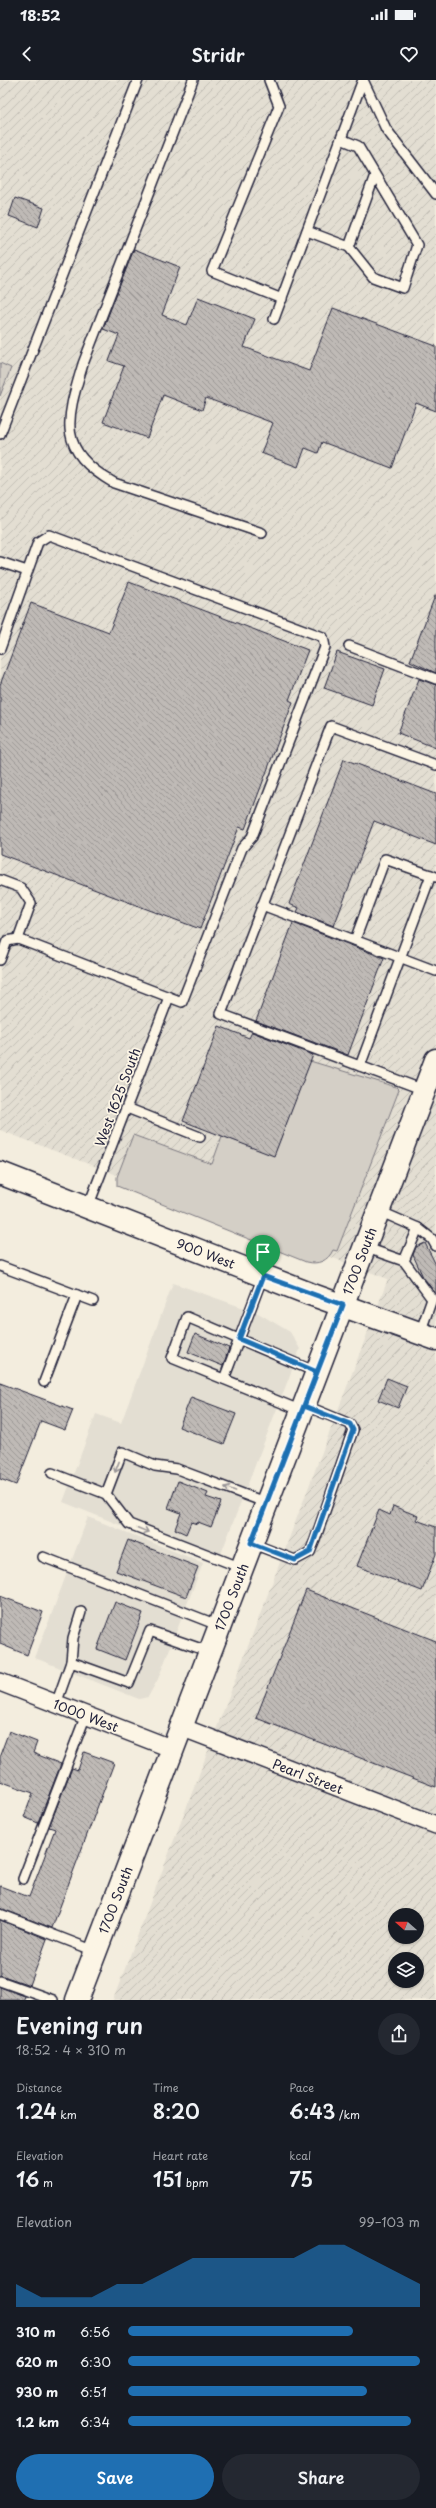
<!DOCTYPE html>
<meta charset="utf-8">
<style>
body{margin:0;font-family:"Playpen Sans",sans-serif;background:#242831;color:#f1f3f6;height:100vh;display:flex;flex-direction:column;font-size:15px;white-space:nowrap}
*{box-sizing:border-box;margin:0}
p{font-size:13px;color:#9ea1a6}
.icon{flex:none;width:22px;height:22px;fill:none;stroke:currentColor;stroke-width:2;stroke-linecap:round;stroke-linejoin:round}
.map{position:relative;height:1920px;overflow:hidden}
.drawer{display:flex;flex-direction:column;background:#171b24;flex:1}
.drawer>*{flex:none}
.needle{width:26px;rotate:291deg}
.tools{position:absolute;left:388px;top:1828px;display:grid;gap:8px}
.tools a{display:grid;place-items:center;width:36px;height:36px;border-radius:50%;background:#171b24;box-shadow:0 1px 3px #0004;font-size:20px}
.pin{position:absolute;display:grid;place-items:center;width:34px;height:34px;color:#fff;margin:-41px -17px;border-radius:50% 50% 50% 0;rotate:-45deg;box-shadow:0 0 4px #0007}
.pin .icon{rotate:45deg}
.round{display:grid;place-items:center;flex:none;width:42px;height:42px;border-radius:21px;background:#242831}
.headline{display:flex;align-items:center;justify-content:space-between;height:68px;padding:0 16px}
h1{font-size:22px;font-weight:600;line-height:30px}
.stats{display:grid;grid-template-columns:repeat(3,1fr);gap:6px;height:68px;padding:4px 16px}
.stats div{display:grid;align-content:center}
.stats b{font-size:20px;font-weight:600}
.stats small{font-size:11px;font-weight:400}
.stats p{font-size:11px}
.chart{height:112px;padding:8px 16px}
.chart p{display:flex;justify-content:space-between}
.chart svg{width:100%;height:72px;margin-top:4px;fill:#1f6fb2;opacity:.7}
.cta{display:flex;gap:8px;margin-top:auto;padding:8px 16px}
.cta a{flex:1;height:46px;border-radius:24px;background:#1f6fb2;color:#fff;font-size:16px;font-weight:600;line-height:46px;text-align:center}
.cta a+a{background:#242831;color:#f1f3f6}
ul{padding:0 16px;list-style:none;font-size:13px}
li{display:grid;grid-template-columns:64px 48px 1fr;align-items:center;height:30px}
li i{height:10px;border-radius:5px;background:#1f6fb2}
.status{display:flex;justify-content:space-between;align-items:center;height:28px;padding:0 20px;background:#171b24;direction:ltr}
.status svg{height:11px;fill:currentColor}
header{display:flex;justify-content:space-between;align-items:center;height:52px;padding:0 16px;background:#171b24;font-size:18px;font-weight:600}
.map>svg:first-child{display:block}
</style>
<div class="status"><b>18:52</b><svg viewBox="0 0 49 12"><path d="M0 12V9h3v3zM5 12V6h3v6zM10 12V3h3v9zM15 12V0h3v12zM26 1h20v11H26zM47 4h2v5h-2z"/></svg></div>
<header><svg class="icon" aria-label="back" viewBox="0 0 24 24"><path d="M15 5l-7 7 7 7"/></svg>Stridr<svg class="icon" aria-label="heart" viewBox="0 0 24 24"><path d="M12 20l-8-8c-3-5 5-10 8-4 3-6 11-1 8 4z"/></svg></header>
<div class="map">
<svg width="436" height="1920" viewBox="0 0 436 1920">
<defs>
<pattern id="industrial-furrows" width="10" height="10" patternUnits="userSpaceOnUse"><rect width="10" height="10" fill="#e3ded2"/><path d="M-1 1l2-2M0 10L10 0M9 11l2-2" fill="none" stroke="#c2beb5"/></pattern>
<pattern id="building-back-hatch" width="6" height="6" patternUnits="userSpaceOnUse"><rect width="6" height="6" fill="#bfbab6"/><path d="M-1 5l2 2M0 0l6 6M5-1l2 2" fill="none" stroke="#9b9795"/></pattern>
</defs>
<rect width="100%" height="100%" fill="#f3edde"/>
<filter id="ink" filterUnits="userSpaceOnUse"><feTurbulence type="fractalNoise" baseFrequency=".025" numOctaves="2"/><feDisplacementMap in="SourceGraphic" scale="8" xChannelSelector="R" yChannelSelector="G"/><feConvolveMatrix kernelMatrix="1 2 1 2 8 2 1 2 1" color-interpolation-filters="sRGB"/></filter>
<g filter="url(#ink)">
<g fill="#e3ded2">
<polygon points="173,1203 258,1233 290,1252 300,1269 217,1484 63,1422 96,1334 121,1343"/>
<polygon points="88,1437 203,1483 158,1599 148,1617 139,1619 35,1578"/>
</g>
<path fill="url(#industrial-furrows)" fill-rule="evenodd" d="M0 0H436V1920H113L388 1199 0 1050ZM395 1835H417V1857H395ZM395 1879H417V1901H395Z"/>
<g fill="#d4cfc6" stroke="#7b7880">
<polygon points="0,283 11,288 0,316"/>
<path d="M310 981 396 1007 399 1010 337 1171 333 1170C328 1181 318 1185 306 1182L117 1106V1097L133 1055 212 1084 222 1056 274 1075Z"/>
</g>
<g fill="url(#building-back-hatch)" stroke="#22223b">
<polygon points="15,118 44,128 38,147 9,136"/>
<polygon points="134,169 180,187 162,235 187,245 198,217 255,239 244,267 309,291 333,228 436,266 436,331 416,323 392,388 322,362 318,373 305,368 298,387 261,373 273,343 206,318 202,330 163,315 147,358 103,342 124,286 109,281 119,255 103,249"/>
<polygon points="129,502 308,570 289,620 293,622 245,749 239,747 200,849 0,774 0,605 31,523 109,552"/>
<polygon points="435,516 436,516 436,593 410,581"/>
<polygon points="337,572 385,589 372,625 324,608"/>
<polygon points="419,599 436,605 436,668 398,653"/>
<polygon points="344,679 436,714 436,765 374,741 334,846 297,832 299,828 289,824"/>
<polygon points="293,843 384,878 348,975 256,941"/>
<polygon points="219,946 249,958 252,952 313,975 274,1076 183,1041"/>
<polygon points="425,1163 436,1185 436,1214 423,1197 413,1175 416,1167"/>
<polygon points="195,1254 229,1268 223,1286 188,1272"/>
<polygon points="387,1298 407,1306 398,1328 378,1320"/>
<polygon points="0,1303 73,1330 65,1350 41,1341 16,1405 0,1399"/>
<polygon points="191,1317 236,1334 224,1364 179,1347"/>
<polygon points="178,1401 208,1413 206,1417 221,1422 211,1447 198,1442 197,1444 191,1442 186,1454 175,1449 181,1433 168,1428"/>
<polygon points="393,1426 418,1436 416,1440 436,1447 436,1474 422,1511 357,1486 379,1430 390,1435"/>
<polygon points="128,1460 198,1487 186,1517 116,1491"/>
<polygon points="306,1510 436,1561 436,1707 256,1638"/>
<polygon points="0,1516 43,1532 27,1575 0,1564"/>
<polygon points="115,1522 143,1533 125,1580 97,1569"/>
<polygon points="9,1651 37,1662 33,1673 61,1684 38,1743 24,1737 33,1713 0,1701 0,1675"/>
<polygon points="84,1672 114,1683 52,1848 0,1828 0,1806 29,1817 55,1749 49,1747 72,1688 78,1690"/>
<polygon points="0,1840 47,1859 30,1905 0,1895"/>
<polygon points="0,1907 25,1916 24,1920 0,1920"/>
</g>
<g fill="none" stroke-linecap="round" stroke-linejoin="round">
<defs>
<g id="service">
<path d="M193 0 83 284C66 340 56 370 114 403L262 453"/>
<polyline points="269,0 279,26 212,191 282,219"/>
<polyline points="363,0 386,49 436,114"/>
<polyline points="341,59 358,66 417,165 403,208 373,197 349,167 375,95"/>
<polyline points="307,151 349,167"/>
<polyline points="274,239 362,2"/>
<polyline points="0,354 138,0"/>
<polyline points="0,482 27,491"/>
<polyline points="349,566 436,599"/>
<polyline points="0,569 38,462 49,455 323,557 325,567 252,757 242,768 182,922 18,859 7,861 0,880"/>
<polyline points="0,800 21,808 31,823 18,859"/>
<polyline points="262,825 436,891"/>
<polyline points="355,860 385,779 436,797"/>
<polyline points="360,986 431,795"/>
<polyline points="424,1010 221,934 331,646 436,685"/>
<polyline points="127,1028 200,1057"/>
<polyline points="88,1127 169,917"/>
<polyline points="379,1131 418,1148 404,1181"/>
<polyline points="418,1148 432,1159 436,1166"/>
<polyline points="364,1167 404,1181 432,1219 420,1253"/>
<polyline points="0,1186 93,1221"/>
<polyline points="224,1299 263,1196"/>
<polyline points="44,1302 77,1215"/>
<polyline points="302,1331 172,1278 187,1237 316,1292"/>
<polyline points="52,1393 106,1414 129,1444 242,1488"/>
<polyline points="106,1414 122,1372 155,1386 177,1389 267,1423"/>
<polyline points="251,1463 295,1480 310,1472 315,1460 353,1350 350,1344 304,1325"/>
<polyline points="43,1477 220,1546"/>
<polyline points="71,1582 73,1558 81,1532"/>
<polyline points="56,1624 71,1582 129,1603 150,1551 210,1572"/>
<polyline points="23,1799 86,1635"/>
<polyline points="0,1834 95,1871"/>
<polyline points="0,1901 53,1920"/>
</g>
<g id="minor">
<polyline points="0,1602 173,1669"/>
<polyline points="181,1647 436,1745"/>
</g>
<polyline id="tertiary" points="77,1920 436,980"/>
<polyline id="secondary" points="0,1093 310,1214 436,1259"/>
</defs>
<use href="#service" stroke="#22223b" stroke-width="12"/>
<use href="#minor" stroke="#22223b" stroke-width="20"/>
<use href="#tertiary" stroke="#22223b" stroke-width="25"/>
<use href="#secondary" stroke="#22223b" stroke-width="25"/>
<use href="#service" stroke="#fcf5e5" stroke-width="9"/>
<use href="#minor" stroke="#fcf5e5" stroke-width="17"/>
<use href="#tertiary" stroke="#fcf5e5" stroke-width="22"/>
<use href="#secondary" stroke="#fcf5e5" stroke-width="22"/>
</g>
<defs><path id="oneway-shaft" d="M-6 0H5M1.5-3L5.5 0L1.5 3" fill="none" stroke-width="1.6" stroke-linecap="round" stroke-linejoin="round"/></defs>
<g stroke="#9a9698">
<use href="#oneway-shaft" transform="translate(117 1387) rotate(111)"/>
<use href="#oneway-shaft" transform="translate(230 1409) rotate(-160)"/>
<use href="#oneway-shaft" transform="translate(143 1450) rotate(22)"/>
</g>
</g>
<g fill="none" stroke-linecap="round" stroke-linejoin="round" filter="url(#ink)">
<defs>
<polyline id="route" points="263,1196 239,1259 317,1292 251,1463 295,1480 310,1472 353,1350 350,1344 304,1326 343,1225 263,1196"/>
</defs>
<use href="#route" stroke="#fff" stroke-width="8"/>
<use href="#route" stroke="#1f6fb2" stroke-width="5"/>
</g>
<g text-anchor="middle" dominant-baseline="central" stroke-width="3.5" stroke-linejoin="round" paint-order="stroke">
<g font-size="13" fill="#22223b" stroke="#fcf5e5">
<text transform="translate(117 1017) rotate(-69)">West 1625 South</text>
<text transform="translate(206 1173) rotate(21)">900 West</text>
<text transform="translate(359 1181) rotate(-69)">1700 South</text>
<text transform="translate(231 1517) rotate(-69)">1700 South</text>
<text transform="translate(86 1635) rotate(21)">1000 West</text>
<text transform="translate(308 1696) rotate(21)">Pearl Street</text>
<text transform="translate(115 1820) rotate(-69)">1700 South</text>
</g>
</g>
</svg>
<div class="tools">
<a><svg class="needle" viewBox="-14 -14 28 28"><path d="M0-13l5 13h-10z" fill="#e53935"/><path d="M0 13l5-13h-10z" fill="#9ea1a6"/></svg></a>
<a><svg class="icon" aria-label="layers" viewBox="0 0 24 24"><path d="M12 4l9 5-9 5-9-5zM3 14l9 5 9-5"/></svg></a>
</div>
<div class="pin" style="left:263px;top:1196px;background:#1e9e55"><svg class="icon" aria-label="arrive" viewBox="0 0 24 24"><path d="M6 21V4h12l-3 4 3 4H6"/></svg></div>
</div>
<section class="drawer">
<div class="headline"><div><h1>Evening run</h1><p>18:52 · 4 × 310 m</p></div><a class="round"><svg class="icon" aria-label="share" viewBox="0 0 24 24"><path d="M12 15V3M7 8l5-5 5 5M5 13v7h14v-7"/></svg></a></div>
<div class="stats">
<div><p>Distance</p><b>1.24<small> km</small></b></div>
<div><p>Time</p><b>8:20</b></div>
<div><p>Pace</p><b>6:43<small> /km</small></b></div>
</div>
<div class="stats">
<div><p>Elevation</p><b>16<small> m</small></b></div>
<div><p>Heart rate</p><b>151<small> bpm</small></b></div>
<div><p>kcal</p><b>75</b></div>
</div>
<div class="chart"><p><span>Elevation</span>99–103 m</p>
<svg viewBox="0 0 160 44" preserveAspectRatio="none"><path d="M0 44V30L10 38L20 38L30 38L40 30L50 30L60 22L70 14L80 14L90 14L100 14L110 14L120 6L130 6L140 14L150 22L160 30V44z"/></svg>
</div>
<ul>
<li><b>310 m</b>6:56<i style="width:77%"></i></li>
<li><b>620 m</b>6:30<i style="width:100%"></i></li>
<li><b>930 m</b>6:51<i style="width:82%"></i></li>
<li><b>1.2 km</b>6:34<i style="width:97%"></i></li>
</ul>
<div class="cta"><a>Save</a><a>Share</a></div>
</section>
